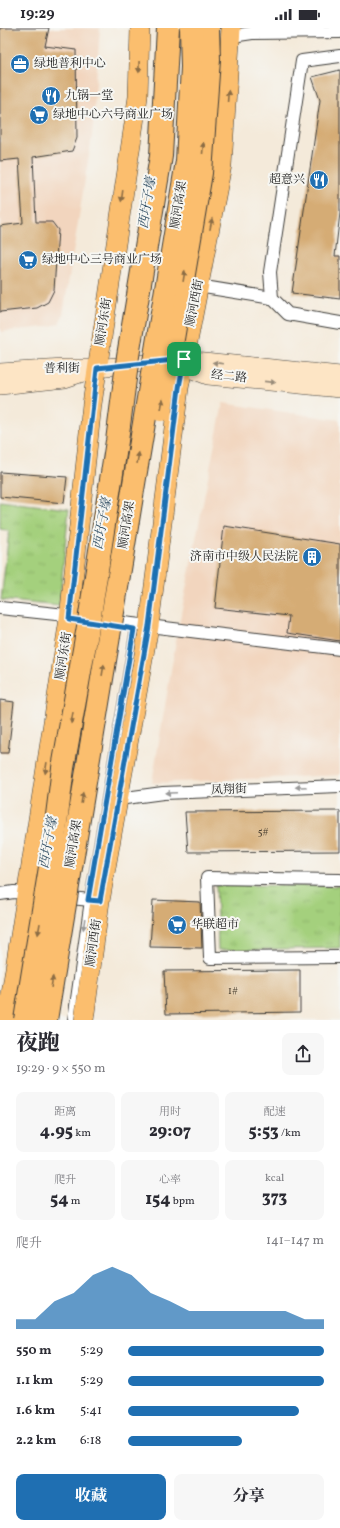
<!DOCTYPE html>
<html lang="zh">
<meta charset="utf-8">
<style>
body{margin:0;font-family:Vollkorn,"Noto Serif SC",serif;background:#f7f7f7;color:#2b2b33;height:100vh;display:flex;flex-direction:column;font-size:15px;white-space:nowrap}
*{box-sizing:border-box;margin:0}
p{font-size:13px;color:#7c7c81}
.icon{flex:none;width:22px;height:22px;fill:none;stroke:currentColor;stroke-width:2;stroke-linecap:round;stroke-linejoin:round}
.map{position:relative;height:992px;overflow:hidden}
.panel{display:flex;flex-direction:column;background:#fff;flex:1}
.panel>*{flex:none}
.pin{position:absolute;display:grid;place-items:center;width:34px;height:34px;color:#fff;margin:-17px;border-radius:8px;box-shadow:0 2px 6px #0006}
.round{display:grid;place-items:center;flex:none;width:42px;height:42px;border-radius:8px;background:#f7f7f7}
.summary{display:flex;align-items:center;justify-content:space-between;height:68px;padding:0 16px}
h1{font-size:22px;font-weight:800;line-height:30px}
.figures{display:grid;grid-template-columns:repeat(3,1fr);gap:6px;height:68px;padding:4px 16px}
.figures div{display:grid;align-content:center;border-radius:8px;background:#f7f7f7;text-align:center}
.figures b{font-size:17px;font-weight:800}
.figures small{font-size:11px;font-weight:400}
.figures p{font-size:11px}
.chart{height:112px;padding:8px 16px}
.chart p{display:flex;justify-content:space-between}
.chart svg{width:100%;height:72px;margin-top:4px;fill:#1f6fb2;opacity:.7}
.cta{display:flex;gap:8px;margin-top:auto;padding:8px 16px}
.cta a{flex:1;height:46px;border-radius:8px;background:#1f6fb2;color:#fff;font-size:16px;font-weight:800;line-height:46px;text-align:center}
.cta a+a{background:#f7f7f7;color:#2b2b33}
ul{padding:0 16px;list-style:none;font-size:13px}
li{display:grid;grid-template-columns:64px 48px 1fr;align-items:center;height:30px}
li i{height:10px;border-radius:5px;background:#1f6fb2}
.status{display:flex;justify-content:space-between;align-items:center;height:28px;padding:0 20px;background:#fff;direction:ltr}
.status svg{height:11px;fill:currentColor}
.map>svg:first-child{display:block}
</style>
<div class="status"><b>19:29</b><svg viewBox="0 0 49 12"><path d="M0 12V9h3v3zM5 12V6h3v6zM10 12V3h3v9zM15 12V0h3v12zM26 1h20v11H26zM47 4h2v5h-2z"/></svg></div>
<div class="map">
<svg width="340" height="992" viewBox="0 0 340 992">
<defs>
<pattern id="park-tufts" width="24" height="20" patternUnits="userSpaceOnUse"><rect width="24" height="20" fill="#a4d07d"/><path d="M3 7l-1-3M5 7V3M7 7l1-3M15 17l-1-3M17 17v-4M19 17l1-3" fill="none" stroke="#8db26b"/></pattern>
</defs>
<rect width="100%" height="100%" fill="#f6f6f2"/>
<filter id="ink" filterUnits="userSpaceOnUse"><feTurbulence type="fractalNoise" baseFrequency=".025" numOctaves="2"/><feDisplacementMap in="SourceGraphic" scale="8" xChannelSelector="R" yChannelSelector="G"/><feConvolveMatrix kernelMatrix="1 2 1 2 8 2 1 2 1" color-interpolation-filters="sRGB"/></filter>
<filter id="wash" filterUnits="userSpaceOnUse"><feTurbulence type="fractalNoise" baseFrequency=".012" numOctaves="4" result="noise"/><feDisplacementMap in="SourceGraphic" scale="16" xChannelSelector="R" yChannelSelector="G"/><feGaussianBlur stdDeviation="0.9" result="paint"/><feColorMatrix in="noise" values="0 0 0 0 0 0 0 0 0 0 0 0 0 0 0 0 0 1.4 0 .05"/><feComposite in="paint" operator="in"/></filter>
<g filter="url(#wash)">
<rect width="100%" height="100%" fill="#f4eada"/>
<g fill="#f2d5be">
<polygon points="0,0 100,0 92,108 63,287 59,296 45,299 0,304"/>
<polygon points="223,375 340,392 340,747 152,755 178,601"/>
</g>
<g fill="url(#park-tufts)" stroke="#60764c">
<polygon points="0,473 69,481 59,578 1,572 9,503 0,501"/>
<polygon points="216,857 340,858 340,920 218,922"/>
</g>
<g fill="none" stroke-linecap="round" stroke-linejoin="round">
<polyline stroke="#68adde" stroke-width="4.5" points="72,757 82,695"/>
</g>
<g id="blocks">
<g fill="#d5ac74">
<polygon points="0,0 49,0 45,18 76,22 77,110 72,123 33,129 36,194 52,194 58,202 54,262 48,274 37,280 0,284 0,198 23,195 19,131 0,133"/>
<polygon points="340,42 340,185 335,228 340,228 340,271 292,265 320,72 312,49"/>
<polygon points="0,444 67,449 64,475 0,469"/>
<polygon points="224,498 340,516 340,613 287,605 289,588 215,580"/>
<polygon points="0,672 14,674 8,725 0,725"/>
<polygon points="340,783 340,823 188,824 185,784"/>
<polygon points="153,872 200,874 202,920 150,919"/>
<polygon points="300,942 300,984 166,986 164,943"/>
</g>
</g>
</g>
<g filter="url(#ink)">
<use href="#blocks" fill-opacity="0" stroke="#3c3b38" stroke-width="1"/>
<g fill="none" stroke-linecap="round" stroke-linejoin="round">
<defs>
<polyline id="lane" points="71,992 88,872 134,601 129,599"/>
<g id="street">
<polyline points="232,8 252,5 340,4"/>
<polyline points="340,28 302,33 270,244 272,270 288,286 340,295"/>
<polyline points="198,258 272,270"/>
<polyline points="0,580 75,588"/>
<polyline points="107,593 340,621"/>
<polyline points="118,771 163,765 340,758"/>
<polyline points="340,852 207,850 210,930 340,929"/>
<polyline points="0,866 14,864 33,865"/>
<polyline points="61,869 100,873"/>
</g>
<g id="secondary">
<polyline points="184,331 190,341 208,348 340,361"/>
<polyline points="0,344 64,340 97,340 184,331 340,347"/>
<polyline points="0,358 65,351 83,345"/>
</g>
<g id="primary">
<polyline points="7,992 69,591 92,376 138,69 140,0"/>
<polyline points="84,992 100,873 149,598 179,360 222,137 231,0"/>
</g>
</defs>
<use href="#lane" stroke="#3c3b38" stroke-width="8"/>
<use href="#street" stroke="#3c3b38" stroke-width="14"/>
<use href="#secondary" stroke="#3c3b38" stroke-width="18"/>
<use href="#primary" stroke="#3c3b38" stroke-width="20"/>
<use href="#lane" stroke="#fff" stroke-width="6"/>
<use href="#street" stroke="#fff" stroke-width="12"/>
<use href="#secondary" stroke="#fde5c5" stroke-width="17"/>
<use href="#primary" stroke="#fbbe6e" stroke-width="19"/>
<defs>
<g id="highway-bridge">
<polyline points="161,382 201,145 209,31 208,0"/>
<polyline points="25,992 52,827 63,740 89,593 117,413 128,328 161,128 168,0"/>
<polyline points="46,992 187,133 192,39 191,0"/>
</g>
</defs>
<use href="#highway-bridge" stroke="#3c3b38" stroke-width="24" stroke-linecap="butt"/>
<use href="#highway-bridge" stroke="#fbbe6e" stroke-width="22"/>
</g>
<defs><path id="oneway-solid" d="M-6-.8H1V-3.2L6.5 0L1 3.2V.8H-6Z"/></defs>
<g fill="#8c6d45">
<use href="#oneway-solid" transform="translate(139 39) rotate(91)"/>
<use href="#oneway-solid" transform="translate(228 68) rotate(-86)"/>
<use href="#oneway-solid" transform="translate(203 120) rotate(-85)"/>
<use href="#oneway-solid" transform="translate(122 168) rotate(98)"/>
<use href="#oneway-solid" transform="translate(211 196) rotate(-79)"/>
<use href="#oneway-solid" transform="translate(184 248) rotate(-81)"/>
<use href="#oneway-solid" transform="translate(162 376) rotate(-80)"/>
<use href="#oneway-solid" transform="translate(138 430) rotate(-81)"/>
<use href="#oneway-solid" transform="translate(103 642) rotate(-81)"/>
<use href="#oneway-solid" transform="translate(72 690) rotate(100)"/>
<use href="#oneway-solid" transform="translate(46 740) rotate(99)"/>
<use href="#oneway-solid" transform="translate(82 770) rotate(-81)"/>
<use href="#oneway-solid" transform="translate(39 901) rotate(100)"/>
<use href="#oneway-solid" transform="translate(52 954) rotate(-81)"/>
</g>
<g fill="#988b79">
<use href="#oneway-solid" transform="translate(218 335) rotate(-173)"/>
<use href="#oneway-solid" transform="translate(270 354) rotate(6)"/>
</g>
<g fill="#999">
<use href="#oneway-solid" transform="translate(301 759) rotate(178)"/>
<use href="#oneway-solid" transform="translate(171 765) rotate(178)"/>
<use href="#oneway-solid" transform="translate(84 896) rotate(98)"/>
</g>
</g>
<g fill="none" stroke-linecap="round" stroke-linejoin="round" filter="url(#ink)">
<defs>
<polygon id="route" points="184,331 179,360 149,598 100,873 88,872 134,601 69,591 97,340"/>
</defs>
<use href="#route" stroke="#fff" stroke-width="8"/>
<use href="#route" stroke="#1f6fb2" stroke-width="5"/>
</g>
<defs>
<symbol id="office-disc" viewBox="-11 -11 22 22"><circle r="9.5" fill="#1f6fb2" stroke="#f6f6f2"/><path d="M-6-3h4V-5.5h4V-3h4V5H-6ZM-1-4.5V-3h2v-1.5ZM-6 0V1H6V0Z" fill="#fff"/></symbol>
<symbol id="restaurant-disc" viewBox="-11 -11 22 22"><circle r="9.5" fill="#1f6fb2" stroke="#f6f6f2"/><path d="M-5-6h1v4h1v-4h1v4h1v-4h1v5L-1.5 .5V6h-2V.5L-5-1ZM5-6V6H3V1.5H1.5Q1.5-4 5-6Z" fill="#fff"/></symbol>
<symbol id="supermarket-disc" viewBox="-11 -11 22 22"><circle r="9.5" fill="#1f6fb2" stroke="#f6f6f2"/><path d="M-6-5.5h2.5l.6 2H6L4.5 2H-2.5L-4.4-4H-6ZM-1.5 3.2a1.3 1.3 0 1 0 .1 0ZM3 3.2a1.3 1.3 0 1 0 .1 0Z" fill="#fff"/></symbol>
<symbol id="building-disc" viewBox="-11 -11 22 22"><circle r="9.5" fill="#1f6fb2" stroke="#f6f6f2"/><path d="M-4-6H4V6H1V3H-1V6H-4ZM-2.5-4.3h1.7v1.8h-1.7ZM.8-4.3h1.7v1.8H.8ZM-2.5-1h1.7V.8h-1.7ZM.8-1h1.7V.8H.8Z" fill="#fff"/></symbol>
</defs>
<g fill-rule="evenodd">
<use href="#office-disc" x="9" y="25" width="22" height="22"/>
<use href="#restaurant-disc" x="40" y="57" width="22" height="22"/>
<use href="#supermarket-disc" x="28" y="76" width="22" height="22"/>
<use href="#restaurant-disc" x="308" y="141" width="22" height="22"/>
<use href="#supermarket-disc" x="17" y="221" width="22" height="22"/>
<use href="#building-disc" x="301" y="518" width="22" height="22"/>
<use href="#supermarket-disc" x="166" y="886" width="22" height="22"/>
</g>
<g text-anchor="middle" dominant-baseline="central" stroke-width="4" stroke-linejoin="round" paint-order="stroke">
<g font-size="10" fill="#4a4032">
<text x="263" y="804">5#</text>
<text x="233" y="963">1#</text>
</g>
<g font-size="12" fill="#1c1c1c" stroke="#f6f6f2" text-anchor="start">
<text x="34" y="36">绿地普利中心</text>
<text x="65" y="68">九锅一堂</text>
<text x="53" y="87">绿地中心六号商业广场</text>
<text x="305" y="152" text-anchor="end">超意兴</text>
<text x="42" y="232">绿地中心三号商业广场</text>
<text x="298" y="529" text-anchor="end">济南市中级人民法院</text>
<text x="191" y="897">华联超市</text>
</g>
<g font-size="12" fill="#1c1c1c" stroke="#f6f6f2">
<text transform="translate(179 177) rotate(-81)">顺河高架</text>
<text transform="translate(195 275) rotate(-79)">顺河西街</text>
<text transform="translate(104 294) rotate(-81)">顺河东街</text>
<text transform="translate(62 341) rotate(-1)">普利街</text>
<text transform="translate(229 349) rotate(6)">经二路</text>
<text transform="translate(127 497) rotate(-81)">顺河高架</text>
<text transform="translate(64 628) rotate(-81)">顺河东街</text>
<text transform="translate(229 762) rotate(-2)">凤翔街</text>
<text transform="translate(74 816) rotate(-81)">顺河高架</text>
<text transform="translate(94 915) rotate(-82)">顺河西街</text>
</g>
<g font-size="13" font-style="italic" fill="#3a566a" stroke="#f6f6f2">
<text transform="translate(148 175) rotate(-81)">西圩子壕</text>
<text transform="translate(103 496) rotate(-80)">西圩子壕</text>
<text transform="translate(49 815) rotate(-80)">西圩子壕</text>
</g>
</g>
</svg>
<div class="pin" style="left:184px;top:331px;background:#1e9e55"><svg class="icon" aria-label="arrive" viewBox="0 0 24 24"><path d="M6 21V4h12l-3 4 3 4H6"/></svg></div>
</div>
<section class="panel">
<div class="summary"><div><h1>夜跑</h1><p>19:29 · 9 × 550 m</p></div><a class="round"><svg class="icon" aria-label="share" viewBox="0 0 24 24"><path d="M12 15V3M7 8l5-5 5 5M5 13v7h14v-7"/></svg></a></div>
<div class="figures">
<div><p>距离</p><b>4.95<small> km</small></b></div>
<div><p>用时</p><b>29:07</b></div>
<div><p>配速</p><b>5:53<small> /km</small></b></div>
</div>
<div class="figures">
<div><p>爬升</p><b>54<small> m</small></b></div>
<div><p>心率</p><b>154<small> bpm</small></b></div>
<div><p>kcal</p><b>373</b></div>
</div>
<div class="chart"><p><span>爬升</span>141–147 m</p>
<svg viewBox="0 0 160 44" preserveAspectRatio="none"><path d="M0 44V38L10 38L20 27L30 22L40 11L50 6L60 11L70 22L80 27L90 33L100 33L110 33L120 33L130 33L140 33L150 38L160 38V44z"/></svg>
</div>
<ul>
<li><b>550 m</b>5:29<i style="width:100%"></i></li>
<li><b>1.1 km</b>5:29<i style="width:100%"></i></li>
<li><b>1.6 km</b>5:41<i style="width:87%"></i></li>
<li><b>2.2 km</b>6:18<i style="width:58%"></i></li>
</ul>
<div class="cta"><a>收藏</a><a>分享</a></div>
</section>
